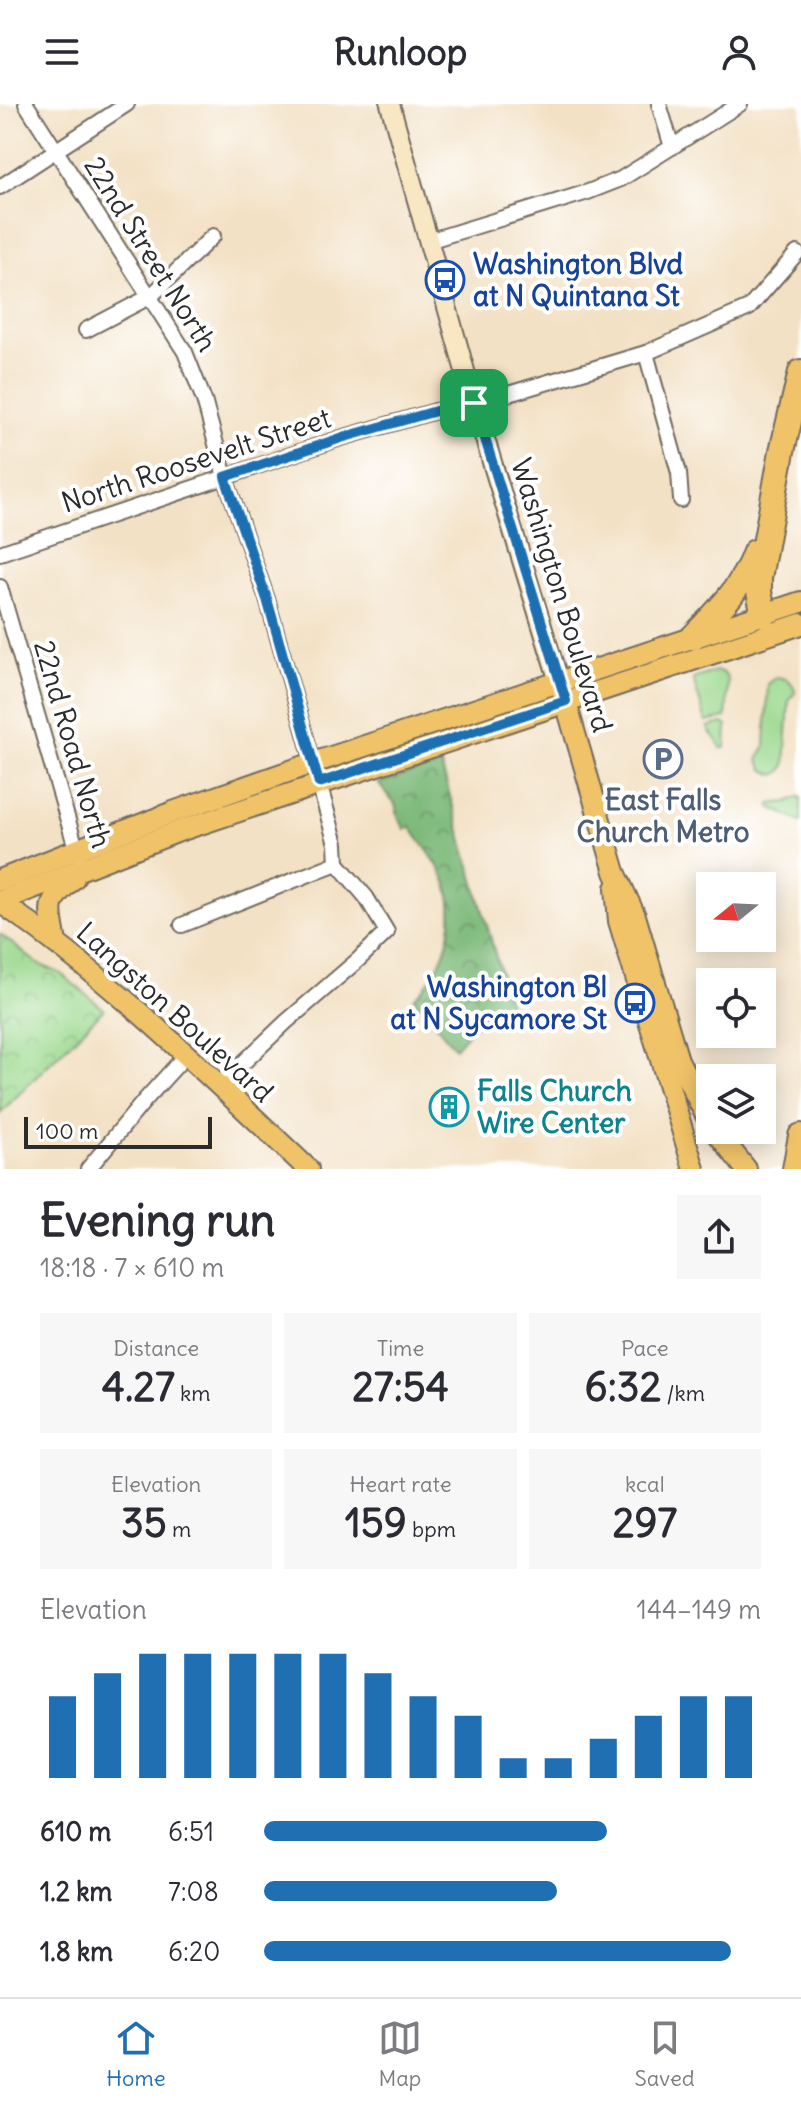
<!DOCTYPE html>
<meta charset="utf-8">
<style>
body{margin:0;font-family:Delius,sans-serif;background:#f7f7f7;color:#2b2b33;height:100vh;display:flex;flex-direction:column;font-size:30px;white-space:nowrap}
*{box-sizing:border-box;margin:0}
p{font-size:26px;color:#7c7c81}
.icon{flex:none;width:44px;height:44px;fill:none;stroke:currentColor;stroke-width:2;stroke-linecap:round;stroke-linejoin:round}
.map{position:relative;height:1065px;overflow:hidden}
.panel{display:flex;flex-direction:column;background:#fff;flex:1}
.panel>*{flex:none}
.needle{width:52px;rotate:252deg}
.controls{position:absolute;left:696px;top:768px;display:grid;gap:16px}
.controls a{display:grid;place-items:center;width:80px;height:80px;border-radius:0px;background:#fff;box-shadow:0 4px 20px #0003;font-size:40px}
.scale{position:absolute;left:24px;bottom:20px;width:188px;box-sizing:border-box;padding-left:8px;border:4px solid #2b2b2b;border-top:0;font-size:22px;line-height:28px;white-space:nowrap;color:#2b2b2b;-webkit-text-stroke:6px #fff;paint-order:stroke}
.pin{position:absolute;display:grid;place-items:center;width:68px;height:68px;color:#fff;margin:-34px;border-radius:16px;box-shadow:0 4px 12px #0006}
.round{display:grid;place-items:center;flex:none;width:84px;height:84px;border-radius:0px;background:#f7f7f7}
.summary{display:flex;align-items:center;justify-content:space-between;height:136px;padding:0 40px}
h1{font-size:44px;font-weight:700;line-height:60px}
.metrics{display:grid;grid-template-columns:repeat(3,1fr);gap:12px;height:136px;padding:8px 40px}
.metrics div{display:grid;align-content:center;border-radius:0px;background:#f7f7f7;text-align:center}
.metrics b{font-size:40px;font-weight:700}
.metrics small{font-size:22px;font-weight:400}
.metrics p{font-size:22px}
.chart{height:224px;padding:16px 40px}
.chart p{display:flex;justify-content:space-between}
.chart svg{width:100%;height:144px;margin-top:8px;stroke:#1f6fb2;stroke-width:6}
ul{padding:0 40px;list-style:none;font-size:26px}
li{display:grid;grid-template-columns:128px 96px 1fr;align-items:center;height:60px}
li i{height:20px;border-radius:10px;background:#1f6fb2}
header{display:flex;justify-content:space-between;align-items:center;height:104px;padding:0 40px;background:#fff;font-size:36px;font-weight:700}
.dock{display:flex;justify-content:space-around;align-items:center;height:112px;border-top:2px solid #e1e1e2;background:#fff;font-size:22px;color:#7c7c81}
.dock a{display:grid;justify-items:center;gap:4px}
.dock .on{color:#1f6fb2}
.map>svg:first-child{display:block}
</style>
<header><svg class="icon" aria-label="menu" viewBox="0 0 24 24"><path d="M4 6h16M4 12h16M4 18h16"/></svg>Runloop<svg class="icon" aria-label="person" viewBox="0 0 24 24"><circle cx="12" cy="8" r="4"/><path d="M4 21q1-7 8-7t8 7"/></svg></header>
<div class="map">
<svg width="801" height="1065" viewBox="0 0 801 1065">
<defs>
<pattern id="forest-crowns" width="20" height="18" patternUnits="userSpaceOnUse" patternTransform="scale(2)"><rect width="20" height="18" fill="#7db979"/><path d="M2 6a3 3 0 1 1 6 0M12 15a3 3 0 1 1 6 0" fill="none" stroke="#679763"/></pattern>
<pattern id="park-crowns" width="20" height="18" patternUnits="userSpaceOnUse" patternTransform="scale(2)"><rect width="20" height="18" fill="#9cd98e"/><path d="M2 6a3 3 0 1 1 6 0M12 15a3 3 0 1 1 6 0" fill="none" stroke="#87ba7b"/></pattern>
</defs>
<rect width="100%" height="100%" fill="#fff"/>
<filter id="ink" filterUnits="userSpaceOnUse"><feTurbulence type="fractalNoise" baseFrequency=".0125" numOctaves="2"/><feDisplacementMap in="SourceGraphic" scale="16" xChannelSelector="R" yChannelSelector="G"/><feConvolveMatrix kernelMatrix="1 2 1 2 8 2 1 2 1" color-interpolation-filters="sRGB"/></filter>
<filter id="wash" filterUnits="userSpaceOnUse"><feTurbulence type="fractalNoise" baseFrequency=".006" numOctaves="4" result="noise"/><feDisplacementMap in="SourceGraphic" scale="32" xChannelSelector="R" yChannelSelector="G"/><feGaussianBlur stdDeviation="1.8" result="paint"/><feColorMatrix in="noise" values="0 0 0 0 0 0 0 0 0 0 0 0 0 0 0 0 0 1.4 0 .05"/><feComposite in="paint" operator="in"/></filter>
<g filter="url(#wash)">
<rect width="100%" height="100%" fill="#f3e1c5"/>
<g fill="#9cd98e" stroke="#64825c" stroke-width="2">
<polygon points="716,567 724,569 728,576 726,614 706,618 693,575"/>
<path d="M777 573C787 574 794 578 795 589L789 597 785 661 781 668 775 671 764 666 758 656 765 643 768 580Z"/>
<path d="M723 619 727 622 726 644H721C718 634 710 632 708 623Z"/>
<polygon points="801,692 801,718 770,703 770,700 788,698"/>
</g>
<path fill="url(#forest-crowns)" stroke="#547252" stroke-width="2" d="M441 661 511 905 480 915 455 944 414 894C441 870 456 829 450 792 446 767 424 743 410 722L405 725 399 715 395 700 378 679Z"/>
<polygon fill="url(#park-crowns)" stroke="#64825c" stroke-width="2" points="0,830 38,860 60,869 104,905 0,1009"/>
</g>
<g filter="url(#ink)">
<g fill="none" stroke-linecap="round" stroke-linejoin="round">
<defs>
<g id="minor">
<polyline points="26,0 185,248 204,296 225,373 267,495 336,740 337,759 366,793 387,828 358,856 286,918 220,981"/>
<polyline points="659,0 672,43"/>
<polyline points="0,83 127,0"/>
<polyline points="428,137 588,88 621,75 740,0"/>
<polyline points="86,226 151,192 213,132"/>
<polyline points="646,249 679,369 681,396"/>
<polyline points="0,449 341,334 450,303 498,293 646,249 749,204 797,149"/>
<polyline points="0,483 78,751"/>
<polyline points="182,821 337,759"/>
<polyline points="88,1065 145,996 186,951"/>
</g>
<polyline id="secondary" points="390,0 474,299 559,578"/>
<g id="primary">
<polyline points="562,585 615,768 635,812 678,956 710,1019"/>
<polyline points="0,776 173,708 313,659 801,498"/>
<polyline points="616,784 619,817 694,1065"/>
<polyline points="0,797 179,727 801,520"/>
<path d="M0 798C112 876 209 972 308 1065"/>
<path d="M56 839C50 802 44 800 74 774"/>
<polyline points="715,1026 746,1065"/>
</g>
<g id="motorway">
<polyline points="764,511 759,488 759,474 782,347 801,268"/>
<path d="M693 533C718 507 743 483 755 448"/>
<polyline points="795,1065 801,1032"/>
</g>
</defs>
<use href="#minor" stroke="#716b61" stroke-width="18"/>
<use href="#secondary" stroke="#716b61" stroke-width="22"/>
<use href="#primary" stroke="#716b61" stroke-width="24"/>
<use href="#motorway" stroke="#716b61" stroke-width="28"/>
<use href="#minor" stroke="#fff" stroke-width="14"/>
<use href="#secondary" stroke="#f9e7c3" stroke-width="18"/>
<use href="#primary" stroke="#f0c369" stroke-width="20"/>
<use href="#motorway" stroke="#f0c369" stroke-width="24"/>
</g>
</g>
<g fill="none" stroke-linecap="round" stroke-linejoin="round" filter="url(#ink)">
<defs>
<polygon id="route" points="474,299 566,597 319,679 267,495 225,373 341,334 450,303"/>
</defs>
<use href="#route" stroke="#fff" stroke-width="16"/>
<use href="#route" stroke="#1f6fb2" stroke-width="10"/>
</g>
<defs>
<symbol id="bus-ring" viewBox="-11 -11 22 22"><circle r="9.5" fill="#fff" stroke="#1a4fb4" stroke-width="1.5"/><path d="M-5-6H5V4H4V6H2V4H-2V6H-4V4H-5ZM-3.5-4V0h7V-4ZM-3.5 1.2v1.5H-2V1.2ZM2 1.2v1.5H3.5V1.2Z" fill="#1a4fb4"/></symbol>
<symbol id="parking-ring" viewBox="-11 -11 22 22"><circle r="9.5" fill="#fff" stroke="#5c6f8a" stroke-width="1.5"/><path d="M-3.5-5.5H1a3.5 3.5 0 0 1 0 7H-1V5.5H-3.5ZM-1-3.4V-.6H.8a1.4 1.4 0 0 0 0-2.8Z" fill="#5c6f8a"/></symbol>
<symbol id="building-ring" viewBox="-11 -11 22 22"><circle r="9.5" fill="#fff" stroke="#0f9aa8" stroke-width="1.5"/><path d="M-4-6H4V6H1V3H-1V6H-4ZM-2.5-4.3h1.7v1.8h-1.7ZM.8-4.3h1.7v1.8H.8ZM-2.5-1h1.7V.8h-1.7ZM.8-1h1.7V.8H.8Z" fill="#0f9aa8"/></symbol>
</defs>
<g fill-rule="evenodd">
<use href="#bus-ring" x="423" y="154" width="44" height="44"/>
<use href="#parking-ring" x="641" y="633" width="44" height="44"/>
<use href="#bus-ring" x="613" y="877" width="44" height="44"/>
<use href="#building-ring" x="427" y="981" width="44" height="44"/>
</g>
<g text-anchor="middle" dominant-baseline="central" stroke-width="8" stroke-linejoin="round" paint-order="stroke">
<g font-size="28" fill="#2b2b2b" stroke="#fff">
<text transform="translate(151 150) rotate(58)">22nd Street North</text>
<text transform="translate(196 356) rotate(-18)">North Roosevelt Street</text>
<text transform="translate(562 491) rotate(73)">Washington Boulevard</text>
<text transform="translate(73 640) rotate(74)">22nd Road North</text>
<text transform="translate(175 908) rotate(42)">Langston Boulevard</text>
</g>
<g font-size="28" font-weight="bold" fill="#164399" stroke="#fff" text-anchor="start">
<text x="473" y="160">Washington Blvd<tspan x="473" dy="32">at N Quintana St</tspan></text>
<text x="607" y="883" text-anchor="end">Washington Bl<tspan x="607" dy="32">at N Sycamore St</tspan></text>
</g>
<g font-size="28" font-weight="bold" fill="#4e5e75" stroke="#fff">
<text x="663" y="696">East Falls<tspan x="663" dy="32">Church Metro</tspan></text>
</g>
<g font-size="28" font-weight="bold" fill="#0d838f" stroke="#fff" text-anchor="start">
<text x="477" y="987">Falls Church<tspan x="477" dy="32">Wire Center</tspan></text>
</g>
</g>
</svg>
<div class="controls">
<a><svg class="needle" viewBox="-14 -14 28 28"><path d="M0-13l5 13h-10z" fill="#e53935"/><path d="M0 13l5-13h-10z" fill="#7c7c81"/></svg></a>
<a><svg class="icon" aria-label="locate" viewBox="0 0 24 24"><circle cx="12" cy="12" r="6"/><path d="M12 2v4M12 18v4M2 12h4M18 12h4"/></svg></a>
<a><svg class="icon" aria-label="layers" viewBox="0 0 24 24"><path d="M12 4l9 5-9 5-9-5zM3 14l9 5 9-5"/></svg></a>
</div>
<div class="scale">100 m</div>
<div class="pin" style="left:474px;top:299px;background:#1e9e55"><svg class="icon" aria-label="arrive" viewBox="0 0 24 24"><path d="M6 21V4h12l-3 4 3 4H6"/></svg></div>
</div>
<section class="panel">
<div class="summary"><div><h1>Evening run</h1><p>18:18 · 7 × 610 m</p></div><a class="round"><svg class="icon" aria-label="share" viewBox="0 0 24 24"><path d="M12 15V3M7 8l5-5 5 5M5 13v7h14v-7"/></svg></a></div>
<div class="metrics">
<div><p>Distance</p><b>4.27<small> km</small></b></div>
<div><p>Time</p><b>27:54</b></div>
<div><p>Pace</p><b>6:32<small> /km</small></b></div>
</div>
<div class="metrics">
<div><p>Elevation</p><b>35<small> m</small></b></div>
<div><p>Heart rate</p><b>159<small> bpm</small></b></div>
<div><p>kcal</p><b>297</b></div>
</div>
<div class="chart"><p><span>Elevation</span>144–149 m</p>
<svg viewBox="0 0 160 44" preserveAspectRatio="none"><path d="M5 44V19M15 44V12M25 44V6M35 44V6M45 44V6M55 44V6M65 44V6M75 44V12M85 44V19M95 44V25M105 44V38M115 44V38M125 44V32M135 44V25M145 44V19M155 44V19"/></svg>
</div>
<ul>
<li><b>610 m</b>6:51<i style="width:69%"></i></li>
<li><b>1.2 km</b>7:08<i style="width:59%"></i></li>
<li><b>1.8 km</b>6:20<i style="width:94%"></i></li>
</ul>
</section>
<nav class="dock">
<a class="on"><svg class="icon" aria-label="home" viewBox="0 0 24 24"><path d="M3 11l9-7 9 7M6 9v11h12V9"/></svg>Home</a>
<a><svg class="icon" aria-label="map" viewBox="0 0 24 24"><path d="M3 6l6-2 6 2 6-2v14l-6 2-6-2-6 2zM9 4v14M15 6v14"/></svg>Map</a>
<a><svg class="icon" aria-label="saved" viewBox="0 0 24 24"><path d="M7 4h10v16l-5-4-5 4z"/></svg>Saved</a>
</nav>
